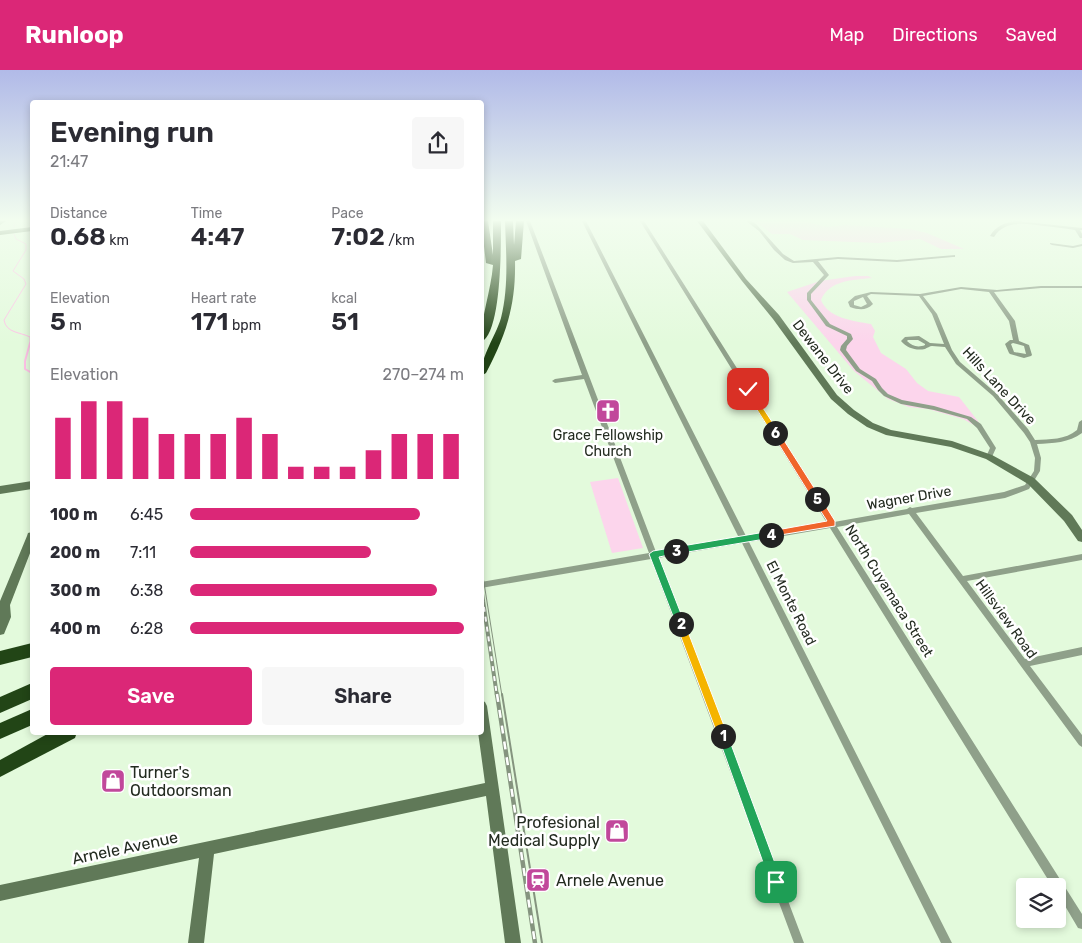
<!DOCTYPE html>
<meta charset="utf-8">
<style>
body{margin:0;font-family:Rubik,sans-serif;background:#f7f7f7;color:#2b2b33;height:100vh;display:flex;flex-direction:column;font-size:19px;white-space:nowrap}
*{box-sizing:border-box;margin:0}
p{font-size:16px;color:#7c7c81}
.icon{flex:none;width:28px;height:28px;fill:none;stroke:currentColor;stroke-width:2;stroke-linecap:round;stroke-linejoin:round}
.map{position:relative;flex:1;overflow:hidden}
.panel{position:absolute;left:30px;top:30px;width:454px;height:635px;display:flex;flex-direction:column;background:#fff;border-radius:5px;box-shadow:0 2px 8px #0003}
.panel>*{flex:none}
.controls{position:absolute;left:1016px;top:808px;display:grid;gap:10px}
.controls a{display:grid;place-items:center;width:50px;height:50px;border-radius:5px;background:#fff;box-shadow:0 2px 8px #0003;font-size:25px}
.pin{position:absolute;display:grid;place-items:center;width:42px;height:42px;color:#fff;margin:-21px;border-radius:10px;box-shadow:0 2px 8px #0006}
.km{position:absolute;width:25px;height:25px;margin:-12px;border-radius:50%;background:#222;color:#fff;font-size:14px;line-height:25px;text-align:center}
.round{display:grid;place-items:center;flex:none;width:52px;height:52px;border-radius:5px;background:#f7f7f7}
.head{display:flex;align-items:center;justify-content:space-between;height:85px;padding:0 20px}
h1{font-size:28px;font-weight:600;line-height:38px}
.metrics{display:grid;grid-template-columns:repeat(3,1fr);gap:8px;height:85px;padding:5px 20px}
.metrics div{display:grid;align-content:center}
.metrics b{font-size:25px;font-weight:600}
.metrics small{font-size:14px;font-weight:400}
.metrics p{font-size:14px}
.chart{height:140px;padding:10px 20px}
.chart p{display:flex;justify-content:space-between}
.chart svg{width:100%;height:90px;margin-top:5px;stroke:#db2777;stroke-width:6}
.button{display:flex;gap:10px;margin-top:auto;padding:10px 20px}
.button a{flex:1;height:58px;border-radius:5px;background:#db2777;color:#fff;font-size:20px;font-weight:600;line-height:58px;text-align:center}
.button a+a{background:#f7f7f7;color:#2b2b33}
ul{padding:0 20px;list-style:none;font-size:16px}
li{display:grid;grid-template-columns:80px 60px 1fr;align-items:center;height:38px}
li i{height:12px;border-radius:6px;background:#db2777}
header{display:flex;align-items:center;gap:30px;box-sizing:border-box;height:70px;padding:0 25px;background:#db2777;color:#fff}
header strong{font-size:24px}
nav{display:flex;gap:28px;margin-inline-start:auto;font-size:18px}
.map>svg:first-child{display:block}
</style>
<header>
<strong>Runloop</strong>
<nav><a>Map</a><a>Directions</a><a>Saved</a></nav>
</header>
<div class="map">
<svg width="1082" height="873" viewBox="0 0 1082 873">
<rect width="100%" height="100%" fill="#e3fadc"/>
<g fill="#fcd5ec">
<polygon points="755,151 804,151 827,157 846,155 910,159 927,163 964,179 941,179 920,169 879,173 803,170 790,164 772,164"/>
<path d="M855 206H868L872 208C853 210 829 210 821 230 828 248 853 251 871 254L875 261 873 267 881 283 906 299 917 313 928 321 959 327 981 355H974L963 349 928 339 909 337 888 329 854 301 787 222 820 211Z"/>
<polygon points="618,408 643,478 612,483 590,412"/>
</g>
<g fill="none" stroke-linecap="round" stroke-linejoin="round">
<g stroke="#ffc2e7" stroke-width="1">
<polyline points="14,157 15,151"/>
<path d="M14 164 16 169 26 174V180L13 201 24 209 26 214 4 250C6 263 20 262 30 267V274"/>
</g>
<polyline stroke="#ffc2e7" stroke-width="2" points="30,273 25,291 25,299 32,303"/>
<g fill="#8fa08a" fill-rule="evenodd">
<path d="M526 151H530L656 482 739 468 582 151H586L746 466 827 453 640 151H644L834 452 907 439 910 437 912 438 1004 422 1025 415 1034 401 1035 388 1030 372 1024 363 993 326 956 294 945 277C941 277 936 276 932 276 930 276 927 278 925 279 916 281 907 278 901 271L905 267 919 266 930 273 944 274 932 244 919 226 871 224 867 226 873 234C866 241 859 240 850 237L848 232 855 226 871 222 920 224 961 217 997 220 1041 216H1082V218H1041L994 222 1015 251 1019 271 1029 275 1032 285 1031 286 1024 288 1010 284 1009 283 1005 274 1010 270H1013L1009 251 989 222 961 219 923 226 937 244 952 280 960 292 997 324 1028 359 1035 370C1050 369 1065 370 1077 360L1079 352 1082 350V363C1069 373 1053 373 1037 374L1041 388 1040 401 1029 419 1005 428 916 443 963 506 1082 484V490L967 511 1025 589 1082 577V585L1030 596 1082 665V677L1079 675 909 444 837 457 1082 844V859L1078 858 1058 824V816H1052L830 458 749 472 952 873H941L742 473 658 488 804 873H794L651 489 481 518V512L649 483 584 309 555 313 552 311 555 309 582 305ZM863 227 867 234 861 237 854 235V231ZM908 270H918L925 274V275C918 278 912 276 907 271ZM1013 273 1024 276 1026 284 1014 282 1011 274Z"/>
<polygon points="746,151 751,151 756,154 783,184 794,191 838,187 897,190 955,185 955,187 953,187 897,192 838,189 818,191 829,205 811,224 811,230 830,254 851,264 853,269 847,276 846,280 860,299 876,309 882,318 888,324 902,330 934,336 971,347 981,354 996,378 991,389 989,389 986,387 990,378 977,358 967,349 934,340 901,334 884,326 878,320 872,311 856,301 840,280 841,276 847,269 847,266 826,256 807,230 807,223 824,205 813,192 793,193 785,190 774,180 759,161"/>
<path d="M1015 151 1082 158V160H1080L1082 164V168H1080L1075 160C1064 158 1054 157 1044 156 1026 154 1005 149 994 167L990 166C996 156 1004 153 1015 151Z"/>
<polygon points="1050,173 1073,176 1082,174 1082,176 1073,178 1052,175 1050,174"/>
</g>
<g fill="#607958" fill-rule="evenodd">
<polygon points="697,151 703,151 746,209 779,245 837,325 854,340 873,353 891,360 952,371 992,385 1034,408 1072,445 1082,460 1082,472 1078,471 1064,451 1028,414 986,389 951,377 886,365 867,357 848,344 831,329 773,249 742,211"/>
<polygon points="32,411 32,419 0,424 0,416"/>
<polygon points="32,462 32,478 10,535 11,547 4,564 0,565 0,531 27,466 28,463"/>
<polygon points="481,630 485,632 487,636 521,873 505,873 486,726 214,784 204,873 188,873 199,788 0,831 0,815 485,713 478,662 481,662"/>
</g>
<g fill="#3f5d35" fill-rule="evenodd">
<polygon points="0,151 6,151 0,155"/>
<polygon points="32,157 32,161 0,165 0,161"/>
</g>
<g fill="#224516" fill-rule="evenodd">
<path d="M481 151H488L493 185V151H501C501 171 502 264 481 272 481 246 491 221 493 195L486 193Z"/>
<path d="M505 151H513L514 175 516 151H524L521 189 515 191C516 235 506 265 486 303L481 306C481 285 495 268 501 248 509 216 506 183 505 151Z"/>
<polygon points="32,573 32,587 0,595 0,581"/>
<polygon points="32,613 32,629 0,643 0,627"/>
<polygon points="32,639 32,655 0,669 0,653"/>
<polygon points="51,662 77,662 75,668 0,707 0,690"/>
</g>
<polyline stroke="#85947f" stroke-width="1" points="481,494 502,626"/>
<polyline stroke="#85947f" stroke-width="2" points="502,624 542,873"/>
<defs>
<polyline id="rail-far1" points="481,517 497,626"/>
<polyline id="rail" points="497,624 535,873"/>
</defs>
<use href="#rail-far1" stroke="#85947f" stroke-width="4"/>
<use href="#rail" stroke="#85947f" stroke-width="4.5"/>
<use href="#rail-far1" stroke="#fff" stroke-width="2" stroke-dasharray="5" stroke-linecap="butt"/>
<use href="#rail" stroke="#fff" stroke-width="2.5" stroke-dasharray="8" stroke-linecap="butt"/>
</g>
<linearGradient id="sky" x2="0" y2="1"><stop stop-color="#b1bae8"/><stop offset="0.55" stop-color="#f2fdef"/><stop offset="1" stop-color="#f2fdef" stop-opacity="0"/></linearGradient>
<rect width="1082" height="273" fill="url(#sky)"/>
<polygon fill="#22a559" stroke="#fff" points="723,661 727,662 728,666 782,812 781,816 776,818 772,816 770,812 718,666 719,662"/>
<polygon fill="#f5b400" stroke="#fff" points="681,550 685,554 728,666 727,670 723,672 719,670 718,666 676,554"/>
<polygon fill="#22a559" stroke="#fff" points="676,477 680,481 679,483 659,487 685,554 681,559 676,554 649,484 653,481"/>
<polygon fill="#22a559" stroke="#fff" points="771,461 775,465 771,468 676,484 672,481 676,477"/>
<polygon fill="#f0652b" stroke="#fff" points="817,426 820,427 835,451 835,456 768,467 766,465 771,461 827,451 813,429"/>
<polygon fill="#f0652b" stroke="#fff" points="773,361 778,361 820,427 820,431 814,431 773,365"/>
<polygon fill="#f5b400" stroke="#fff" points="748,317 750,318 778,361 778,365 773,365 744,319"/>
<defs>
<symbol id="church-square" viewBox="-11 -11 22 22"><rect x="-9" y="-9" width="18" height="18" rx="4" fill="#c1489b" stroke="#fff"/><path d="M-1.2-6h2.4v3.5h3.3v2.4h-3.3V6h-2.4V-.1h-3.3v-2.4h3.3Z" fill="#fff"/></symbol>
<symbol id="shop-square" viewBox="-11 -11 22 22"><rect x="-9" y="-9" width="18" height="18" rx="4" fill="#c1489b" stroke="#fff"/><path d="M-5-2.5h2.3a2.7 3.5 0 0 1 5.4 0H5L5.5 6h-11ZM-1.5-2.5h3a1.5 2.3 0 0 0-3 0Z" fill="#fff"/></symbol>
<symbol id="station-square" viewBox="-11 -11 22 22"><rect x="-9" y="-9" width="18" height="18" rx="4" fill="#c1489b" stroke="#fff"/><path d="M-3-6H3Q5-6 5-4V2Q5 4 3 4L4.5 6H3L1.5 4h-3L-3 6H-4.5L-3 4Q-5 4-5 2V-4Q-5-6-3-6ZM-3.5-4v3h7v-3ZM-3.5 1v1.5H-2V1ZM2 1v1.5H3.5V1Z" fill="#fff"/></symbol>
</defs>
<g fill-rule="evenodd">
<use href="#church-square" x="594" y="327" width="28" height="28"/>
<use href="#shop-square" x="99" y="697" width="28" height="28"/>
<use href="#shop-square" x="603" y="747" width="28" height="28"/>
<use href="#station-square" x="524" y="796" width="28" height="28"/>
</g>
<g text-anchor="middle" dominant-baseline="central" stroke-width="5" stroke-linejoin="round" paint-order="stroke">
<g font-size="14" fill="#232b20" stroke="#fff">
<text transform="translate(823 287) rotate(52)">Dewane Drive</text>
<text transform="translate(999 316) rotate(47)">Hills Lane Drive</text>
<text transform="translate(909 428) rotate(-10)">Wagner Drive</text>
<text transform="translate(889 521) rotate(58)">North Cuyamaca Street</text>
<text transform="translate(791 533) rotate(63)">El Monte Road</text>
<text transform="translate(1006 549) rotate(54)">Hillsview Road</text>
</g>
<g font-size="14" fill="#232b20" stroke="#fff">
<text x="608" y="365">Grace Fellowship<tspan x="608" dy="16">Church</tspan></text>
</g>
<g font-size="16" fill="#232b20" stroke="#fff" text-anchor="start">
<text x="130" y="702">Turner's<tspan x="130" dy="18">Outdoorsman</tspan></text>
<text x="600" y="752" text-anchor="end">Profesional<tspan x="600" dy="18">Medical Supply</tspan></text>
<text x="556" y="810">Arnele Avenue</text>
</g>
<g font-size="16" fill="#232b20" stroke="#fff">
<text transform="translate(125 778) rotate(-12)">Arnele Avenue</text>
</g>
</g>
</svg>
<div class="controls">
<a><svg class="icon" aria-label="layers" viewBox="0 0 24 24"><path d="M12 4l9 5-9 5-9-5zM3 14l9 5 9-5"/></svg></a>
</div>
<div class="pin" style="left:776px;top:812px;background:#1e9e55"><svg class="icon" aria-label="arrive" viewBox="0 0 24 24"><path d="M6 21V4h12l-3 4 3 4H6"/></svg></div>
<div class="pin" style="left:748px;top:319px;background:#d93025"><svg class="icon" aria-label="check" viewBox="0 0 24 24"><path d="M5 12l5 5 9-10"/></svg></div>
<b class="km" style="left:723px;top:666px">1</b>
<b class="km" style="left:681px;top:554px">2</b>
<b class="km" style="left:676px;top:481px">3</b>
<b class="km" style="left:771px;top:465px">4</b>
<b class="km" style="left:817px;top:429px">5</b>
<b class="km" style="left:775px;top:363px">6</b>
<section class="panel">
<div class="head"><div><h1>Evening run</h1><p>21:47</p></div><a class="round"><svg class="icon" aria-label="share" viewBox="0 0 24 24"><path d="M12 15V3M7 8l5-5 5 5M5 13v7h14v-7"/></svg></a></div>
<div class="metrics">
<div><p>Distance</p><b>0.68<small> km</small></b></div>
<div><p>Time</p><b>4:47</b></div>
<div><p>Pace</p><b>7:02<small> /km</small></b></div>
</div>
<div class="metrics">
<div><p>Elevation</p><b>5<small> m</small></b></div>
<div><p>Heart rate</p><b>171<small> bpm</small></b></div>
<div><p>kcal</p><b>51</b></div>
</div>
<div class="chart"><p><span>Elevation</span>270–274 m</p>
<svg viewBox="0 0 160 44" preserveAspectRatio="none"><path d="M5 44V14M15 44V6M25 44V6M35 44V14M45 44V22M55 44V22M65 44V22M75 44V14M85 44V22M95 44V38M105 44V38M115 44V38M125 44V30M135 44V22M145 44V22M155 44V22"/></svg>
</div>
<ul>
<li><b>100 m</b>6:45<i style="width:84%"></i></li>
<li><b>200 m</b>7:11<i style="width:66%"></i></li>
<li><b>300 m</b>6:38<i style="width:90%"></i></li>
<li><b>400 m</b>6:28<i style="width:100%"></i></li>
</ul>
<div class="button"><a>Save</a><a>Share</a></div>
</section>
</div>
